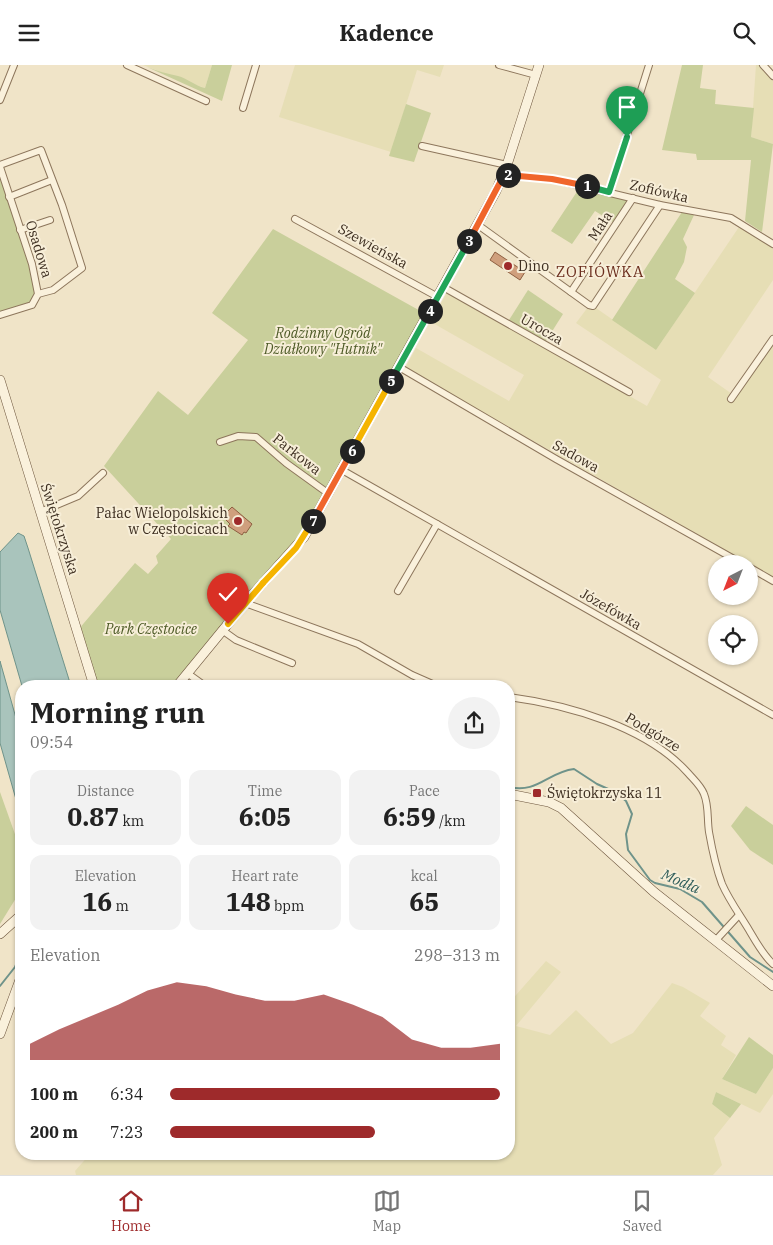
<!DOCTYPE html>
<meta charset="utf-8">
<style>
body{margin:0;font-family:"IBM Plex Serif",serif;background:#f2f2f2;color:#222;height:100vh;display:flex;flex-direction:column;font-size:19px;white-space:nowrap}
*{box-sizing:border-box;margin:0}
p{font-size:16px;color:#767676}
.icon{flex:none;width:28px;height:28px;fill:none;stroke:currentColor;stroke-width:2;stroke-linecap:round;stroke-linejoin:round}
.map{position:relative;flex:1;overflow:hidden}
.panel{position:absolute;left:15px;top:615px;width:500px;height:480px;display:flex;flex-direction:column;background:#fff;border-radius:20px;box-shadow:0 1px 4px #0004}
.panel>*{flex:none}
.needle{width:32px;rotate:222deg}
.controls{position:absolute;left:708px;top:490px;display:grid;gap:10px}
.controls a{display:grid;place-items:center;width:50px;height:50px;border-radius:50%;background:#fff;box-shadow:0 1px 4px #0004;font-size:25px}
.pin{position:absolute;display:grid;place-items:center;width:42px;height:42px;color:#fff;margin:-51px -21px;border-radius:50% 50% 50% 0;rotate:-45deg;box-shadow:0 0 5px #0007}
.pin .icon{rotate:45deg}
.km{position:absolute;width:25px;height:25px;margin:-12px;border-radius:50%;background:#222;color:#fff;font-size:14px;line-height:25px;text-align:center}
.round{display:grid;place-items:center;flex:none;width:52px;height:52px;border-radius:26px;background:#f2f2f2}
.headline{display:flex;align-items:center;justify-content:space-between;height:85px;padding:0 15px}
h1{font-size:28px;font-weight:700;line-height:38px}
.metrics{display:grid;grid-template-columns:repeat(3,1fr);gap:8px;height:85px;padding:5px 15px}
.metrics div{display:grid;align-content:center;border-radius:12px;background:#f2f2f2;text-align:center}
.metrics b{font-size:25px;font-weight:700}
.metrics small{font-size:14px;font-weight:400}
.metrics p{font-size:14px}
.chart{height:140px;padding:10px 15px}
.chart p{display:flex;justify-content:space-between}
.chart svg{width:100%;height:90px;margin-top:5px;fill:#9e2a2b;opacity:.7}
ul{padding:0 15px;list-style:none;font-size:16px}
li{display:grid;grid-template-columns:80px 60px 1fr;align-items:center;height:38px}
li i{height:12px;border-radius:6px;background:#9e2a2b}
header{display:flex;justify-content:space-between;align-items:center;height:65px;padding:0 15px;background:#fff;font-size:22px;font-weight:700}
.tab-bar{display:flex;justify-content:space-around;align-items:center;height:70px;border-top:1px solid #e0e0e0;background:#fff;font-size:14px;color:#767676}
.tab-bar a{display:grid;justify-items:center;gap:2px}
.tab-bar .current{color:#9e2a2b}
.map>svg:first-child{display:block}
</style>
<header><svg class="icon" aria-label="menu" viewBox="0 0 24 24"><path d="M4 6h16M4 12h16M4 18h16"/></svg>Kadence<svg class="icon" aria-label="search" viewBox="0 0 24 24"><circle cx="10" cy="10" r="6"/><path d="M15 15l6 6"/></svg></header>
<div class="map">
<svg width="773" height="1110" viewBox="0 0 773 1110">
<rect width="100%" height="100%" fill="#f0e4c8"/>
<g fill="#e6deb5">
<polygon points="143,0 212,0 205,23 193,19 181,12 174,12"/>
<polygon points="295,0 444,0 440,12 417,5 391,87 279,52"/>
<polygon points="756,0 760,0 773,14 773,79 751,72"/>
<polygon points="739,162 773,183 773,215 708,312 732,329 773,274 773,512 405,303 416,283 509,336 524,310 431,257 447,227 647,341 661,315 576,258 588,242 596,243 656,285"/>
<polygon points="546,896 561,907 516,961 550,970 576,945 611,979 633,968 672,918 683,922 710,938 700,951 726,971 721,980 736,990 722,1014 756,1029 773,1003 773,1029 760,1048 716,1027 712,1039 730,1053 714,1073 722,1100 713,1110 76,1110 75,1106 90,1089 509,1089 509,938"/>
</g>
<g fill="#c9cf9b">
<path d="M212 0H232L222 36 147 2C157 6 168 9 178 11 187 13 195 21 205 23Z"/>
<polygon points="682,0 703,0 700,23 716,25 715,39 754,43 751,72 773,79 762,167 745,156 751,95 697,95 696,89 662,85"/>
<polygon points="406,39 431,48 414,97 389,91"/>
<polygon points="0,102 32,199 36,236 0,250"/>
<polygon points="580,122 630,134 616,159 595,146 572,179 551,166"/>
<polygon points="682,147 694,150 683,174 687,182 684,197 675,214 695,228 656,285 612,255"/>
<polygon points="273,164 424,248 326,424 288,397 256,370 286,398 329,429 296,483 245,538 177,621 94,621 78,565 135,498 148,509 158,498 156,491 171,474 104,401 158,326 188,350 248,275 212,248"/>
<polygon points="528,225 563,249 546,276 509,255"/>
<polygon points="0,727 21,786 21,825 0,859"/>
<polygon points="746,741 773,760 773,800 750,785 731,761"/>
<polygon points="749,972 773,990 773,1003 756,1029 722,1014"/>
<polygon points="716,1027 741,1039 730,1053 712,1039"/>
</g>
<g fill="#a9c4bc" stroke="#6f938a">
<polygon points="18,468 24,471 28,483 71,621 22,621 0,545 0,487"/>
<polygon points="0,596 21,671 21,752 0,678"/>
</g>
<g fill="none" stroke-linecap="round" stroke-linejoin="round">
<g stroke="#6f938a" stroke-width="2">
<path d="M509 722C537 729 548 707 574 704L597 719 615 727 626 736 632 749 626 769 628 785 650 815 655 818 680 824 702 837 750 892 773 907"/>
<polyline points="0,921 15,902 21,887"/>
</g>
</g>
<g fill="#cf9f7d" stroke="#8d5f41">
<polygon points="495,187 525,207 520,215 490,195"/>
<polygon points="232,442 252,459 246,468 244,467 242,470 228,461 230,459 224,453 227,450 226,448"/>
</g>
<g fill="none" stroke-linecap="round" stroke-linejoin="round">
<defs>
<g id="street">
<polyline points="127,0 206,36"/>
<polyline points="499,0 536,10"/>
<polyline points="763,0 773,11"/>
<polyline points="0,35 14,0"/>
<polyline points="243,43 256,0"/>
<polyline points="422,81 507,100"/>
<polyline points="0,100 41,85 62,140 82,203 53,225 38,229"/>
<polyline points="0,102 32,199 38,229 32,240 0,250"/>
<polyline points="504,109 552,114 660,140 731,153 773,179"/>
<polyline points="609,127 649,0"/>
<polyline points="9,132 52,115"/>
<polyline points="295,154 438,232"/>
<polyline points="478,160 589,240 593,241 660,140"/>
<polyline points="20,165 50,155"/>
<polyline points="443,222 629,327"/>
<polyline points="571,227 633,133"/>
<polyline points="399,302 556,394 743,499"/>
<polyline points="731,334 773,274"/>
<polyline points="220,377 238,371 256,372 286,398 329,429"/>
<polyline points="342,405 773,650"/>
<polyline points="40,447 78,431 103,408"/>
<polyline points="749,502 773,516"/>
<polyline points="398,526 437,459"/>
<polyline points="245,538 358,579 412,610 437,621"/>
<polyline points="222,565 236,575 292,598"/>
<polyline points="187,608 205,621"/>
<path d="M509 632C569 640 647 662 688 708 694 715 701 721 704 729 709 741 707 754 709 767 712 784 716 803 722 819 729 835 740 850 749 865 756 877 763 890 773 899"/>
<polyline points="716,875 739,850"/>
</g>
<g id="secondary">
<polyline points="0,315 94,621"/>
<polyline points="177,621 245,538 304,472 496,126 507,100 539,0"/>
<polyline points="509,729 549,737 561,743 654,827 773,921"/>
<polyline points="0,869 21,850"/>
<polyline points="0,969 21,912"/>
</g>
</defs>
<use href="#street" stroke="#8d765c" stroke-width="8"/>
<use href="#secondary" stroke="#6f573f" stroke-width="10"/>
<use href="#street" stroke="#faf1dc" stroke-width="6"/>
<use href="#secondary" stroke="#faf1dc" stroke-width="9"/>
</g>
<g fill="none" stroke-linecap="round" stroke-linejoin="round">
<defs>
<polyline id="split-1" points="587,121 609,127 627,72"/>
<polyline id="split-2" points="508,110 552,114 587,121"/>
<polyline id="split-3" points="469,176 504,110 508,110"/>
<polyline id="split-4" points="430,246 469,176"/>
<polyline id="split-5" points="391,316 430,246"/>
<polyline id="split-6" points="352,386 391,316"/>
<polyline id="split-7" points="313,456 352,386"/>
<polyline id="split-8" points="263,518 296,483 313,456"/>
<polyline id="split-9" points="228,559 263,518"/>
</defs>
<use href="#split-1" stroke="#fff" stroke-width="10"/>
<use href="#split-2" stroke="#fff" stroke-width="10"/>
<use href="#split-3" stroke="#fff" stroke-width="10"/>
<use href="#split-4" stroke="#fff" stroke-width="10"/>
<use href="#split-5" stroke="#fff" stroke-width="10"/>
<use href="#split-6" stroke="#fff" stroke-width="10"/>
<use href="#split-7" stroke="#fff" stroke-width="10"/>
<use href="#split-8" stroke="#fff" stroke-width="10"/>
<use href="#split-9" stroke="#fff" stroke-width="10"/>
<use href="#split-1" stroke="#22a559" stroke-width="6"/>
<use href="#split-2" stroke="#f0652b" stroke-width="6"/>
<use href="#split-3" stroke="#f0652b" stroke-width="6"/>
<use href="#split-4" stroke="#22a559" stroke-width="6"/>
<use href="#split-5" stroke="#22a559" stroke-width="6"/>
<use href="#split-6" stroke="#f5b400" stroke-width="6"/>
<use href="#split-7" stroke="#f0652b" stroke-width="6"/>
<use href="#split-8" stroke="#f5b400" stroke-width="6"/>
<use href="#split-9" stroke="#f5b400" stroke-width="6"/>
</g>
<g fill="#9e2a2b" stroke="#f7eed8" stroke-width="2">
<circle cx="508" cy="201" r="5"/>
<circle cx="238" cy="456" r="5"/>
<rect x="532" y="723" width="10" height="10" rx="2.5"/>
</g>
<g text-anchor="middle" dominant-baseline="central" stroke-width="4" stroke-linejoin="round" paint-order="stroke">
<g font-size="14" fill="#3d2e20" stroke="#f7eed8">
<text transform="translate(659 126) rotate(13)">Zofiówka</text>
<text transform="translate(600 161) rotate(-57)">Mała</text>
<text transform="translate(373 181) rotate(29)">Szewieńska</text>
<text transform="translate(39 184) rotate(73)">Osadowa</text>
<text transform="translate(542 264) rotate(30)">Urocza</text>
<text transform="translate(297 389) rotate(38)">Parkowa</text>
<text transform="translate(576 391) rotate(29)">Sadowa</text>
<text transform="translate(60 464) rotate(72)">Świętokrzyska</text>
<text transform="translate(611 544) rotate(30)">Józefówka</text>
<text transform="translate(653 667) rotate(31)">Podgórze</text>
</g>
<g font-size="14" fill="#3d2e20" stroke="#f7eed8" text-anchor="start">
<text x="518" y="201">Dino</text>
<text x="228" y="448" text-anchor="end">Pałac Wielopolskich<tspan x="228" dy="16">w Częstocicach</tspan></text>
<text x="547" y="728">Świętokrzyska 11</text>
</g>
<g font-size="14" font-style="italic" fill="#4d5a26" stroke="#f7eed8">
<text x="323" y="268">Rodzinny Ogród<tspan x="323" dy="16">Działkowy "Hutnik"</tspan></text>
<text x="151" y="564">Park Częstocice</text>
</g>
<g font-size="15" letter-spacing="1" fill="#6b2e1e" stroke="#f7eed8">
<text x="600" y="206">ZOFIÓWKA</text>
</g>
<g font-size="15" font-style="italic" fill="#2f5d5a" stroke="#f7eed8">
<text transform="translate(681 816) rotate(23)">Modła</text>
</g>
</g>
</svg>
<div class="controls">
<a><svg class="needle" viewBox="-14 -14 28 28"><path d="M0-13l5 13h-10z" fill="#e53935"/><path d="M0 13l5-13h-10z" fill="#767676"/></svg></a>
<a><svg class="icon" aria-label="locate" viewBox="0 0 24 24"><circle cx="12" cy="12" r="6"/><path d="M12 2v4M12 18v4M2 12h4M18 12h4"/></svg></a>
</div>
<div class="pin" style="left:627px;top:72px;background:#1e9e55"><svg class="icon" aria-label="arrive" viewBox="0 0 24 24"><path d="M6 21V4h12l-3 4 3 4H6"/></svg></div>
<div class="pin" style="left:228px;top:559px;background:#d93025"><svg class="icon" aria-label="check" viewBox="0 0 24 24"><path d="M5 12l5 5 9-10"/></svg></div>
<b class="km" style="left:587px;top:121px">1</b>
<b class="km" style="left:508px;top:110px">2</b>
<b class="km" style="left:469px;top:176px">3</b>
<b class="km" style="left:430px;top:246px">4</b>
<b class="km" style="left:391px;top:316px">5</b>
<b class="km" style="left:352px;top:386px">6</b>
<b class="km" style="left:313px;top:456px">7</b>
<section class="panel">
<div class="headline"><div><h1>Morning run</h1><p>09:54</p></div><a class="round"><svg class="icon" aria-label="share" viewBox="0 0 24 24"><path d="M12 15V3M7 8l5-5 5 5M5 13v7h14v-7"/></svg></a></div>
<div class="metrics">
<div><p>Distance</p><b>0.87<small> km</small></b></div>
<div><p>Time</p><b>6:05</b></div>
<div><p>Pace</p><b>6:59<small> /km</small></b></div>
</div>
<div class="metrics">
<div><p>Elevation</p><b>16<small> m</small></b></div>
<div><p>Heart rate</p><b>148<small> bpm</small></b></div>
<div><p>kcal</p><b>65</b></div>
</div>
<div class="chart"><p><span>Elevation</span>298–313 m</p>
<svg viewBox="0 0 160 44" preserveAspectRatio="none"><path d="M0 44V36L10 29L20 23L30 17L40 10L50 6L60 8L70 12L80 15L90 15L100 12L110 17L120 23L130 34L140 38L150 38L160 36V44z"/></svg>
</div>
<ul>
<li><b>100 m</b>6:34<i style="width:100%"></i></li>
<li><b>200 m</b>7:23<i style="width:62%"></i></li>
</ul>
</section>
</div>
<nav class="tab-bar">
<a class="current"><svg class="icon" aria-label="home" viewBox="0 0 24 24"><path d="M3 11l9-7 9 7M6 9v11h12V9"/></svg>Home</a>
<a><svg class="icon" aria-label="map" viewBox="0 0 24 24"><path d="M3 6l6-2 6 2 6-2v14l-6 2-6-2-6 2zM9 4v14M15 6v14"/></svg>Map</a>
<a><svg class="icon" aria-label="saved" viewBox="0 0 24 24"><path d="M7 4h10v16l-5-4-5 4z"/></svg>Saved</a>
</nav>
